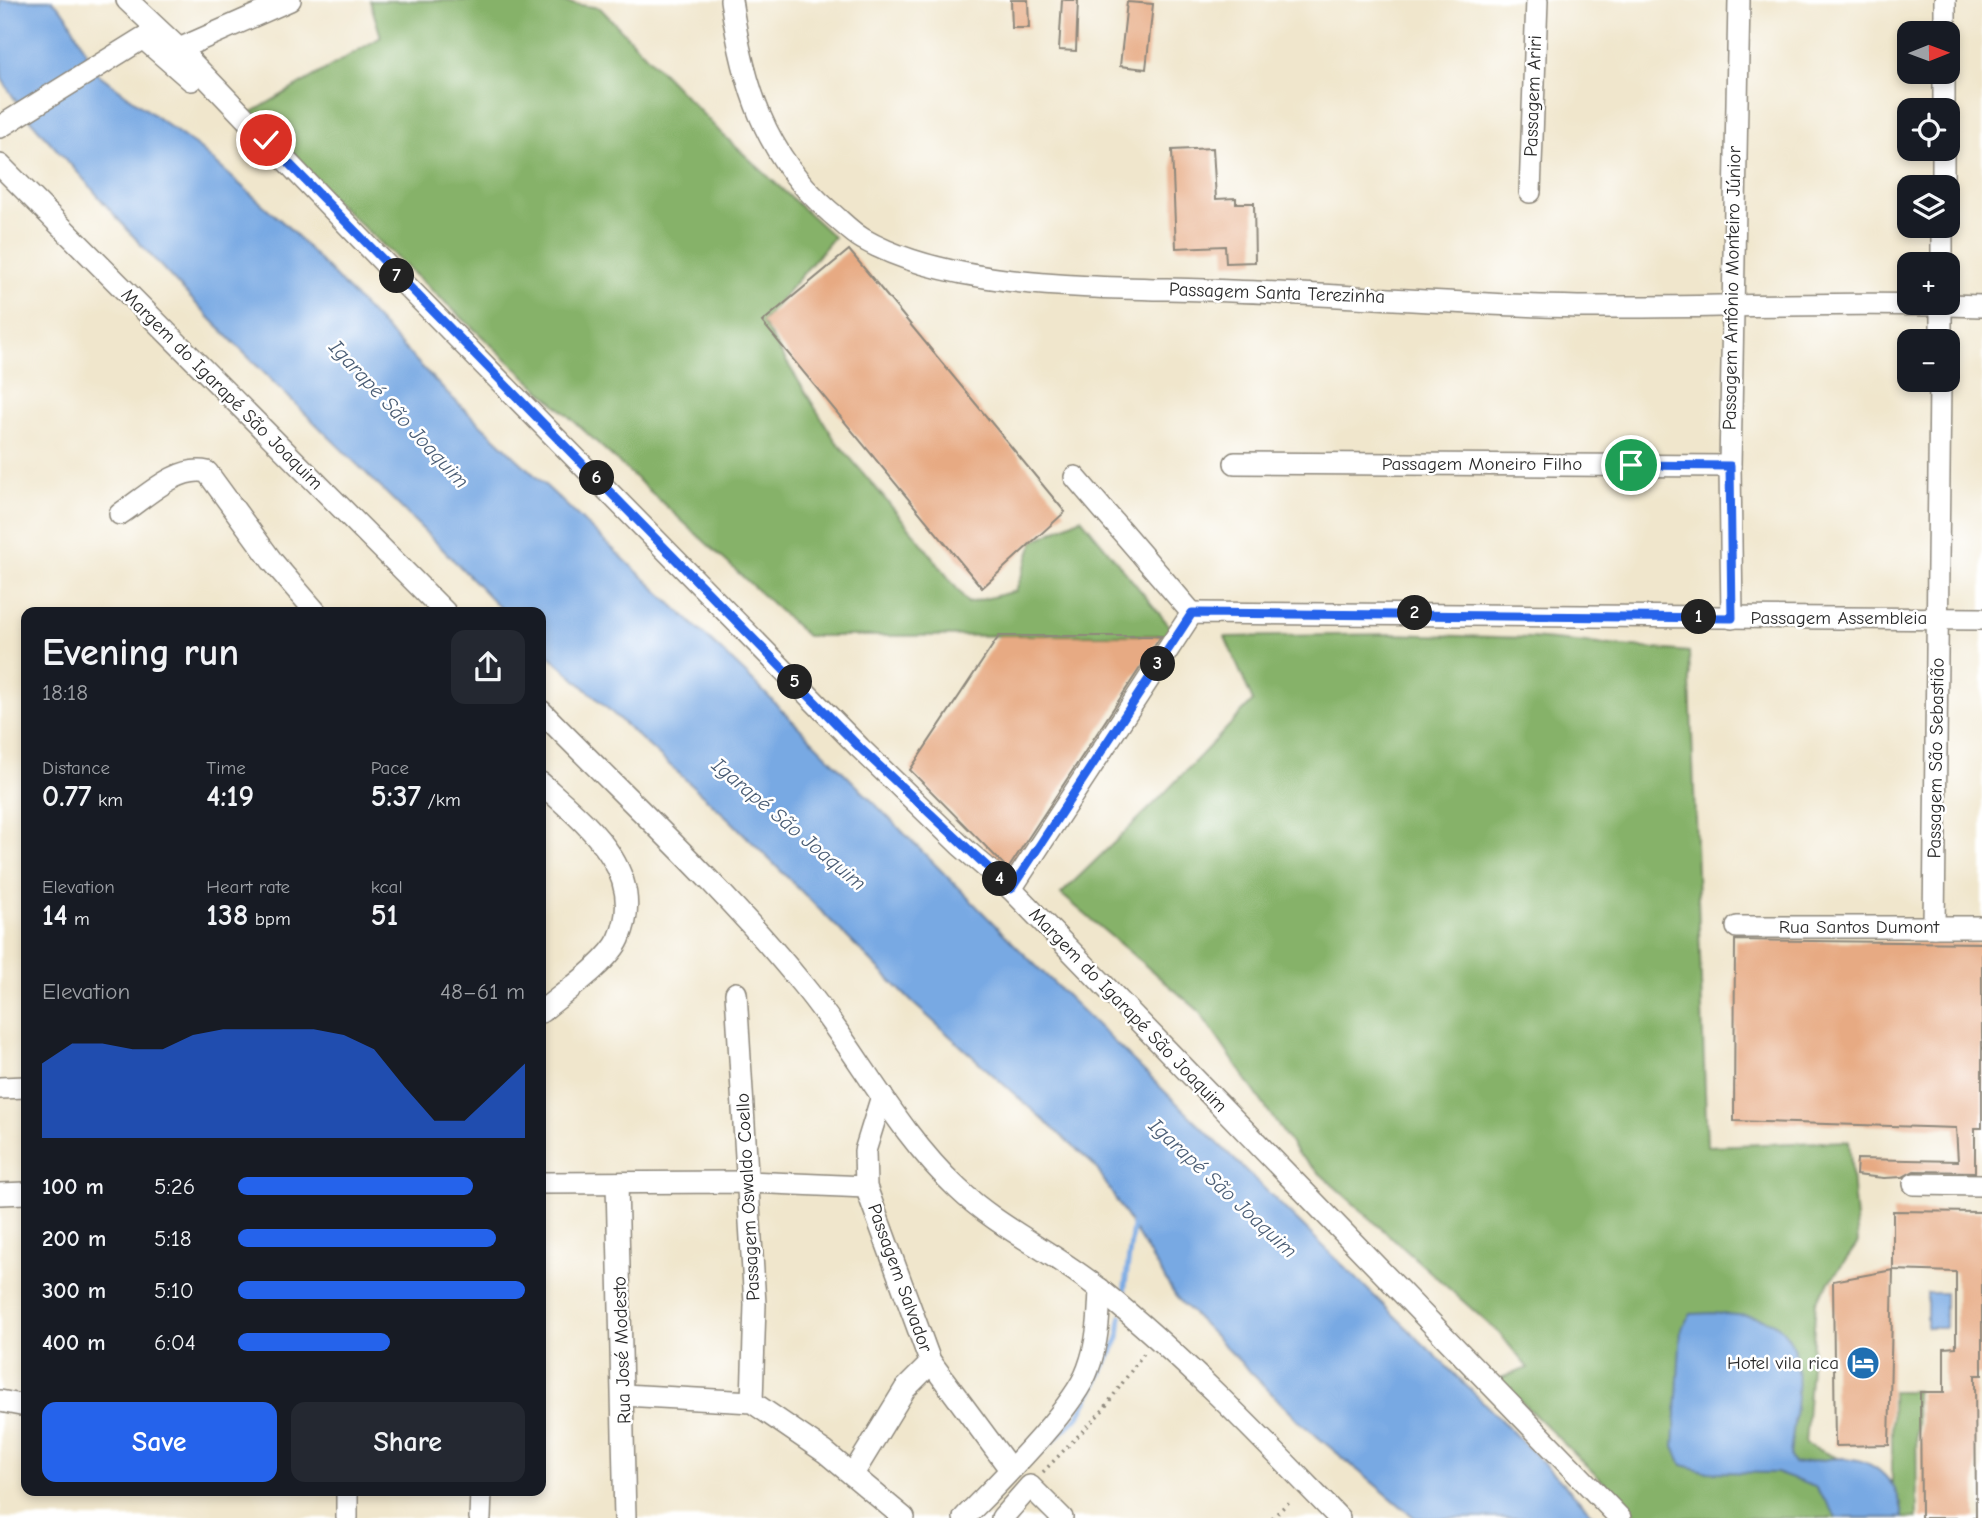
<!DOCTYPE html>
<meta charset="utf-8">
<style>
body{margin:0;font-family:"Comic Neue",sans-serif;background:#242831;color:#f1f3f6;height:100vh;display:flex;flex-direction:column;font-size:26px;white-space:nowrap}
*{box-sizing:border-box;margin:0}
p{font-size:23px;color:#9ea1a6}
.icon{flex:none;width:38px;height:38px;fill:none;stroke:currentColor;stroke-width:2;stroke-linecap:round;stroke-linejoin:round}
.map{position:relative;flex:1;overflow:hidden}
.sheet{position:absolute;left:21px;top:607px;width:525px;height:889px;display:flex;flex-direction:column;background:#171b24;border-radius:14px;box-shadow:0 4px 10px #0003}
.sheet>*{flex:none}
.needle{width:46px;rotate:89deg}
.controls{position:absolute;left:1897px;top:21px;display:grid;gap:14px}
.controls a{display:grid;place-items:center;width:63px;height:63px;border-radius:14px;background:#171b24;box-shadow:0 4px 10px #0003;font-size:35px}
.pin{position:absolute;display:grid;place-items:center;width:60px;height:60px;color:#fff;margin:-30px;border:4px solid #fff;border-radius:50%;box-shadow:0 2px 7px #0007}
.km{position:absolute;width:35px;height:35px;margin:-18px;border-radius:50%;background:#222;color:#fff;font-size:19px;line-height:35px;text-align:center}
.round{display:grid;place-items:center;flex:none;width:74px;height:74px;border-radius:14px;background:#242831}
.summary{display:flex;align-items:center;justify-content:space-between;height:119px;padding:0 21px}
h1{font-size:38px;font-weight:700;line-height:52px}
.metrics{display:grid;grid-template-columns:repeat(3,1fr);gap:10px;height:119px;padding:7px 21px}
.metrics div{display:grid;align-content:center}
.metrics b{font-size:30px;font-weight:700}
.metrics small{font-size:19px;font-weight:400}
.metrics p{font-size:19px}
.chart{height:196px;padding:14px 21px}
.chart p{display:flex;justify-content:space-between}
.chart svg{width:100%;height:126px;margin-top:7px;fill:#2563eb;opacity:.7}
.action{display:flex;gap:14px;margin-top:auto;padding:14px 21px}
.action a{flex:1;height:80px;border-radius:14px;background:#2563eb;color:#fff;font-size:28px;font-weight:700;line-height:80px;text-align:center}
.action a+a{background:#242831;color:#f1f3f6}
ul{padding:0 21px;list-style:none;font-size:23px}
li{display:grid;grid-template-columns:112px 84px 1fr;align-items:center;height:52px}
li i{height:18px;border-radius:9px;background:#2563eb}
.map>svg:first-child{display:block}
</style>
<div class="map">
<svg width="1982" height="1518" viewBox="0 0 1982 1518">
<rect width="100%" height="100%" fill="#fff"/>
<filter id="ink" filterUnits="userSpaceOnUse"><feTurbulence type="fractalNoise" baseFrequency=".0143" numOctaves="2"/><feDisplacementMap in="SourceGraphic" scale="14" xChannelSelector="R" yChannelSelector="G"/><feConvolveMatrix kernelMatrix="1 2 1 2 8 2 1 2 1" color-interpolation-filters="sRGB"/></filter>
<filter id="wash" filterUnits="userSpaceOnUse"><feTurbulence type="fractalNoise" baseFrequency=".00686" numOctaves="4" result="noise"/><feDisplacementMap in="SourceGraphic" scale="28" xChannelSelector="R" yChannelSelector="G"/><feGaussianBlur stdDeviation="1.57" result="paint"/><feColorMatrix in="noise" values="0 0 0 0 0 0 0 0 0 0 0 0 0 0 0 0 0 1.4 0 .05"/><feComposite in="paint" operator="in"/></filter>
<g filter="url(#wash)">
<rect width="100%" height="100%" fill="#f0e6cc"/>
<g fill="#86b269" stroke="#586e4a" stroke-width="2">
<polygon points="548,0 600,8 722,134 834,237 762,322 835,440 913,532 968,603 1016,591 1034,541 1081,518 1177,635 807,636 244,117 381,37 370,1"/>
<polygon points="1390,634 1531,638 1689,652 1707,1146 1849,1141 1858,1243 1816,1301 1805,1444 1892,1482 1892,1391 1916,1391 1917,1518 1903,1518 1901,1503 1882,1518 1640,1518 1498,1379 1528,1368 1500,1334 1298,1154 1198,1010 1061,894 1157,801 1253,701 1225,637"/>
</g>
<g fill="#78a9e3" stroke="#526a87" stroke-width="2">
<path d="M0 0H52L66 14 97 73 200 149 287 226 445 391 746 674 1023 953 1488 1407 1597 1518H1415L1301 1423 1176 1297 1095 1166 913 1003 729 819 541 648V612H504C369 470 220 340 93 190 62 153 26 121 2 79 0 66 0 17 0 0Z"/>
<rect x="1927" y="1293" width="18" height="35"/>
<path d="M1712 1313C1729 1315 1750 1314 1766 1320 1815 1335 1793 1417 1790 1457L1794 1464C1810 1463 1827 1458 1843 1458 1878 1459 1900 1485 1903 1518H1838L1815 1487 1776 1473 1708 1472 1682 1465 1674 1447 1681 1328 1691 1314Z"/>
</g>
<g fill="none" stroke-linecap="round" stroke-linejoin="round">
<g stroke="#78a9e3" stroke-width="5">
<polyline points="1123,1300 1134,1219"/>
<polyline points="1041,1452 1079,1416 1119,1338 1121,1316"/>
</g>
</g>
<g id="blocks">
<g fill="#e7aa83">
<polygon points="1011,0 1028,0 1029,28 1012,28"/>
<polygon points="1062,0 1078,0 1076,51 1059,50"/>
<polygon points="1127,2 1153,4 1146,69 1120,66"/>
<polygon points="1213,148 1216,199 1236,198 1236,203 1254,203 1255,262 1226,263 1225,246 1176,248 1172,150"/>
<polygon points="849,250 1065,512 982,588 762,322"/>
<polygon points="999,636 1161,636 1008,869 910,770"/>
<polygon points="1735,940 1982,943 1982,1128 1975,1128 1975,1172 1914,1171 1903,1177 1884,1178 1856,1175 1857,1159 1958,1161 1956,1128 1734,1121"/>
<polygon points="1893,1211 1982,1212 1982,1375 1975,1375 1976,1518 1921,1518 1920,1392 1944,1392 1944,1348 1956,1347 1956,1272 1893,1270"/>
<polygon points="1893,1270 1889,1445 1835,1446 1833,1281"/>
</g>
</g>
</g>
<g filter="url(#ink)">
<use href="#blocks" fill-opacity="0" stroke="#8e887c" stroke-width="2"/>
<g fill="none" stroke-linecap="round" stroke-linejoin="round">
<defs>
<g id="minor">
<polyline points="127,0 179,49 391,270 860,748 960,845 1011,889 1620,1518"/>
<path d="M731 0C743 84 764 155 830 212 841 221 851 232 863 239 959 294 1121 286 1231 291 1347 295 1463 305 1578 307 1713 308 1847 301 1982 306"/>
<polyline points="1945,33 1945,0"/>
<polyline points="179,49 290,0"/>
<polyline points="1944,110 1944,72"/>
<polyline points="0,127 143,38 191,80"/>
<polyline points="0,165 445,612"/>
<polyline points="1943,187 1943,149"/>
<polyline points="1530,192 1537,0"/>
<polyline points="1942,264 1942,226"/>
<polyline points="1941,341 1941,303"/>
<polyline points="1235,463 1730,466"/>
<polyline points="1075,477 1192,613"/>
<path d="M120 514C145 498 177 465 207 472L272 561 316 612"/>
<polyline points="1732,618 1730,466 1739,0"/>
<path d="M541 711C628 800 723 887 802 984 857 1050 895 1130 958 1189 1001 1230 1058 1254 1103 1292 1188 1361 1263 1440 1339 1518"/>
<path d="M541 783C584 822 649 872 619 939 608 963 562 994 541 1012"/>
<polyline points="1011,889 1192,613 1982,619"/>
<polyline points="1737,927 1982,927"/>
<polyline points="1934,927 1940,380"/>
<polyline points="736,993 755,1304 752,1402"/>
<polyline points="0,1088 26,1087"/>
<polyline points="882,1096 865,1151 866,1187 930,1361 1010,1469"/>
<polyline points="541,1183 747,1182 866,1187"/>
<polyline points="617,1183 625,1518"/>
<polyline points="1914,1184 1982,1185"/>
<polyline points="0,1194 26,1193"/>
<polyline points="623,1395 752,1402 825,1452 904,1518"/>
<polyline points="0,1401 26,1406"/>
<polyline points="853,1474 905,1389 931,1363"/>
<polyline points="347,1518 347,1491"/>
<polyline points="480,1518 481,1491"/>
<path d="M964 1518C996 1485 1074 1409 1088 1369 1098 1343 1099 1316 1100 1289"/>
<polyline points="1002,1518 1030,1486 1062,1518"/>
</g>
</defs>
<use href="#minor" stroke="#8e887c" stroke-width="24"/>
<g stroke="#8e887c" stroke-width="3.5" stroke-dasharray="2 5" stroke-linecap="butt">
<polyline points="1043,1472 1103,1410 1144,1353"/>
<polyline points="1272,1518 1292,1499"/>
</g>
<use href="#minor" stroke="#fff" stroke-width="21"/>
</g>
</g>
<g fill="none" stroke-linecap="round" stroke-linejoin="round" filter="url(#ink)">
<defs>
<polyline id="route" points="266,140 860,748 1011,889 1192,613 1732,618 1730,466 1631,465"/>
</defs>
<use href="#route" stroke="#fff" stroke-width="14"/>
<use href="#route" stroke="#2563eb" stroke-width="9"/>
</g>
<defs>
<symbol id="hotel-disc" viewBox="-11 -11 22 22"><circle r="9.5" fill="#1f6fb2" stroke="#fff"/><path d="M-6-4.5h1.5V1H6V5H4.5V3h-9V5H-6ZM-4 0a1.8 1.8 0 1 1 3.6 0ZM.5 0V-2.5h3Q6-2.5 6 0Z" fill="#fff"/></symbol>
</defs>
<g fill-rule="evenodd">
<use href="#hotel-disc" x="1844" y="1344" width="38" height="38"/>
</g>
<g text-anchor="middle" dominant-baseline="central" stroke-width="5" stroke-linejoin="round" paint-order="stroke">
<g font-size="19" fill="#2b2b2b" stroke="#fff">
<text transform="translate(1533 96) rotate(-88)">Passagem Ariri</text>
<text transform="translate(1732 288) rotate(-89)">Passagem Antônio Monteiro Júnior</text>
<text transform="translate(1277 293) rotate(2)">Passagem Santa Terezinha</text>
<text transform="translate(222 389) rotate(45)">Margem do Igarapé São Joaquim</text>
<text x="1482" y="464">Passagem Moneiro Filho</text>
<text x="1839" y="618">Passagem Assembleia</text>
<text transform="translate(1936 758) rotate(-89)">Passagem São Sebastião</text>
<text x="1859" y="927">Rua Santos Dumont</text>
<text transform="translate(1128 1010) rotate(46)">Margem do Igarapé São Joaquim</text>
<text transform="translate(748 1197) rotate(-93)">Passagem Oswaldo Coello</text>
<text transform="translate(900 1278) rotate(70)">Passagem Salvador</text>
<text transform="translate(622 1350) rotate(-92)">Rua José Modesto</text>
</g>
<g font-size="19" fill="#2b2b2b" stroke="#fff" text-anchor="end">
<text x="1839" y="1363">Hotel vila rica</text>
</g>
<g font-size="21" font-style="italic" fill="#4a5d75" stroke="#fff">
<text transform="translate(399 414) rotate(47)">Igarapé São Joaquim</text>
<text transform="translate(789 824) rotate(40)">Igarapé São Joaquim</text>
<text transform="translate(1223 1188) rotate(43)">Igarapé São Joaquim</text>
</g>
</g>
</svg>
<div class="controls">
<a><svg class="needle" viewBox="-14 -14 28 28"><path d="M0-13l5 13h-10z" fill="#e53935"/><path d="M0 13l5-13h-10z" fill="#9ea1a6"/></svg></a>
<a><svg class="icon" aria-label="locate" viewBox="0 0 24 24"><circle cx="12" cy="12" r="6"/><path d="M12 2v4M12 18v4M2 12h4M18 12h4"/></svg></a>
<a><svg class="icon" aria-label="layers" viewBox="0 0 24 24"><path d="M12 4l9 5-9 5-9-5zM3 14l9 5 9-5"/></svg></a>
<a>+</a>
<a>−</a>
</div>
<div class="pin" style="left:1631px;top:465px;background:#1e9e55"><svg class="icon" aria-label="arrive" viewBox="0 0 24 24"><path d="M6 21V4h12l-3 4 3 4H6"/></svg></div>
<div class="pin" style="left:266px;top:140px;background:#d93025"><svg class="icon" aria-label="check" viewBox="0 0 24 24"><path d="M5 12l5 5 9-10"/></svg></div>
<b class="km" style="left:1699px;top:617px">1</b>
<b class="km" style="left:1415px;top:613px">2</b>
<b class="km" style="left:1158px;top:664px">3</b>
<b class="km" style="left:1000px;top:879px">4</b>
<b class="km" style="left:795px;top:682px">5</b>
<b class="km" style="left:597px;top:478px">6</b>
<b class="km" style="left:397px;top:276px">7</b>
<section class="sheet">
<div class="summary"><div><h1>Evening run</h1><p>18:18</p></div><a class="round"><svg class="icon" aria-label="share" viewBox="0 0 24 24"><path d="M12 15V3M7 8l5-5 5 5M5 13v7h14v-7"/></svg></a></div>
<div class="metrics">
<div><p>Distance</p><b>0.77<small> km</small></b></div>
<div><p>Time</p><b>4:19</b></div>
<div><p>Pace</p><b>5:37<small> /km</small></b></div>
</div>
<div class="metrics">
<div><p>Elevation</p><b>14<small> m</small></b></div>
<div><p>Heart rate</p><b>138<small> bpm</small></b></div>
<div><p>kcal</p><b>51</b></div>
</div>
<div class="chart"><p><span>Elevation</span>48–61 m</p>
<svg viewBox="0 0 160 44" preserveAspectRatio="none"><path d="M0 44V18L10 11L20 11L30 13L40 13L50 8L60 6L70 6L80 6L90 6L100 8L110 13L120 26L130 38L140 38L150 28L160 18V44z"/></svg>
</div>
<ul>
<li><b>100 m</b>5:26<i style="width:82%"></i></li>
<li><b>200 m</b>5:18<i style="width:90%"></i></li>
<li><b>300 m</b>5:10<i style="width:100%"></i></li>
<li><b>400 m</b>6:04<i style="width:53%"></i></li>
</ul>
<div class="action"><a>Save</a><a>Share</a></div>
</section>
</div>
